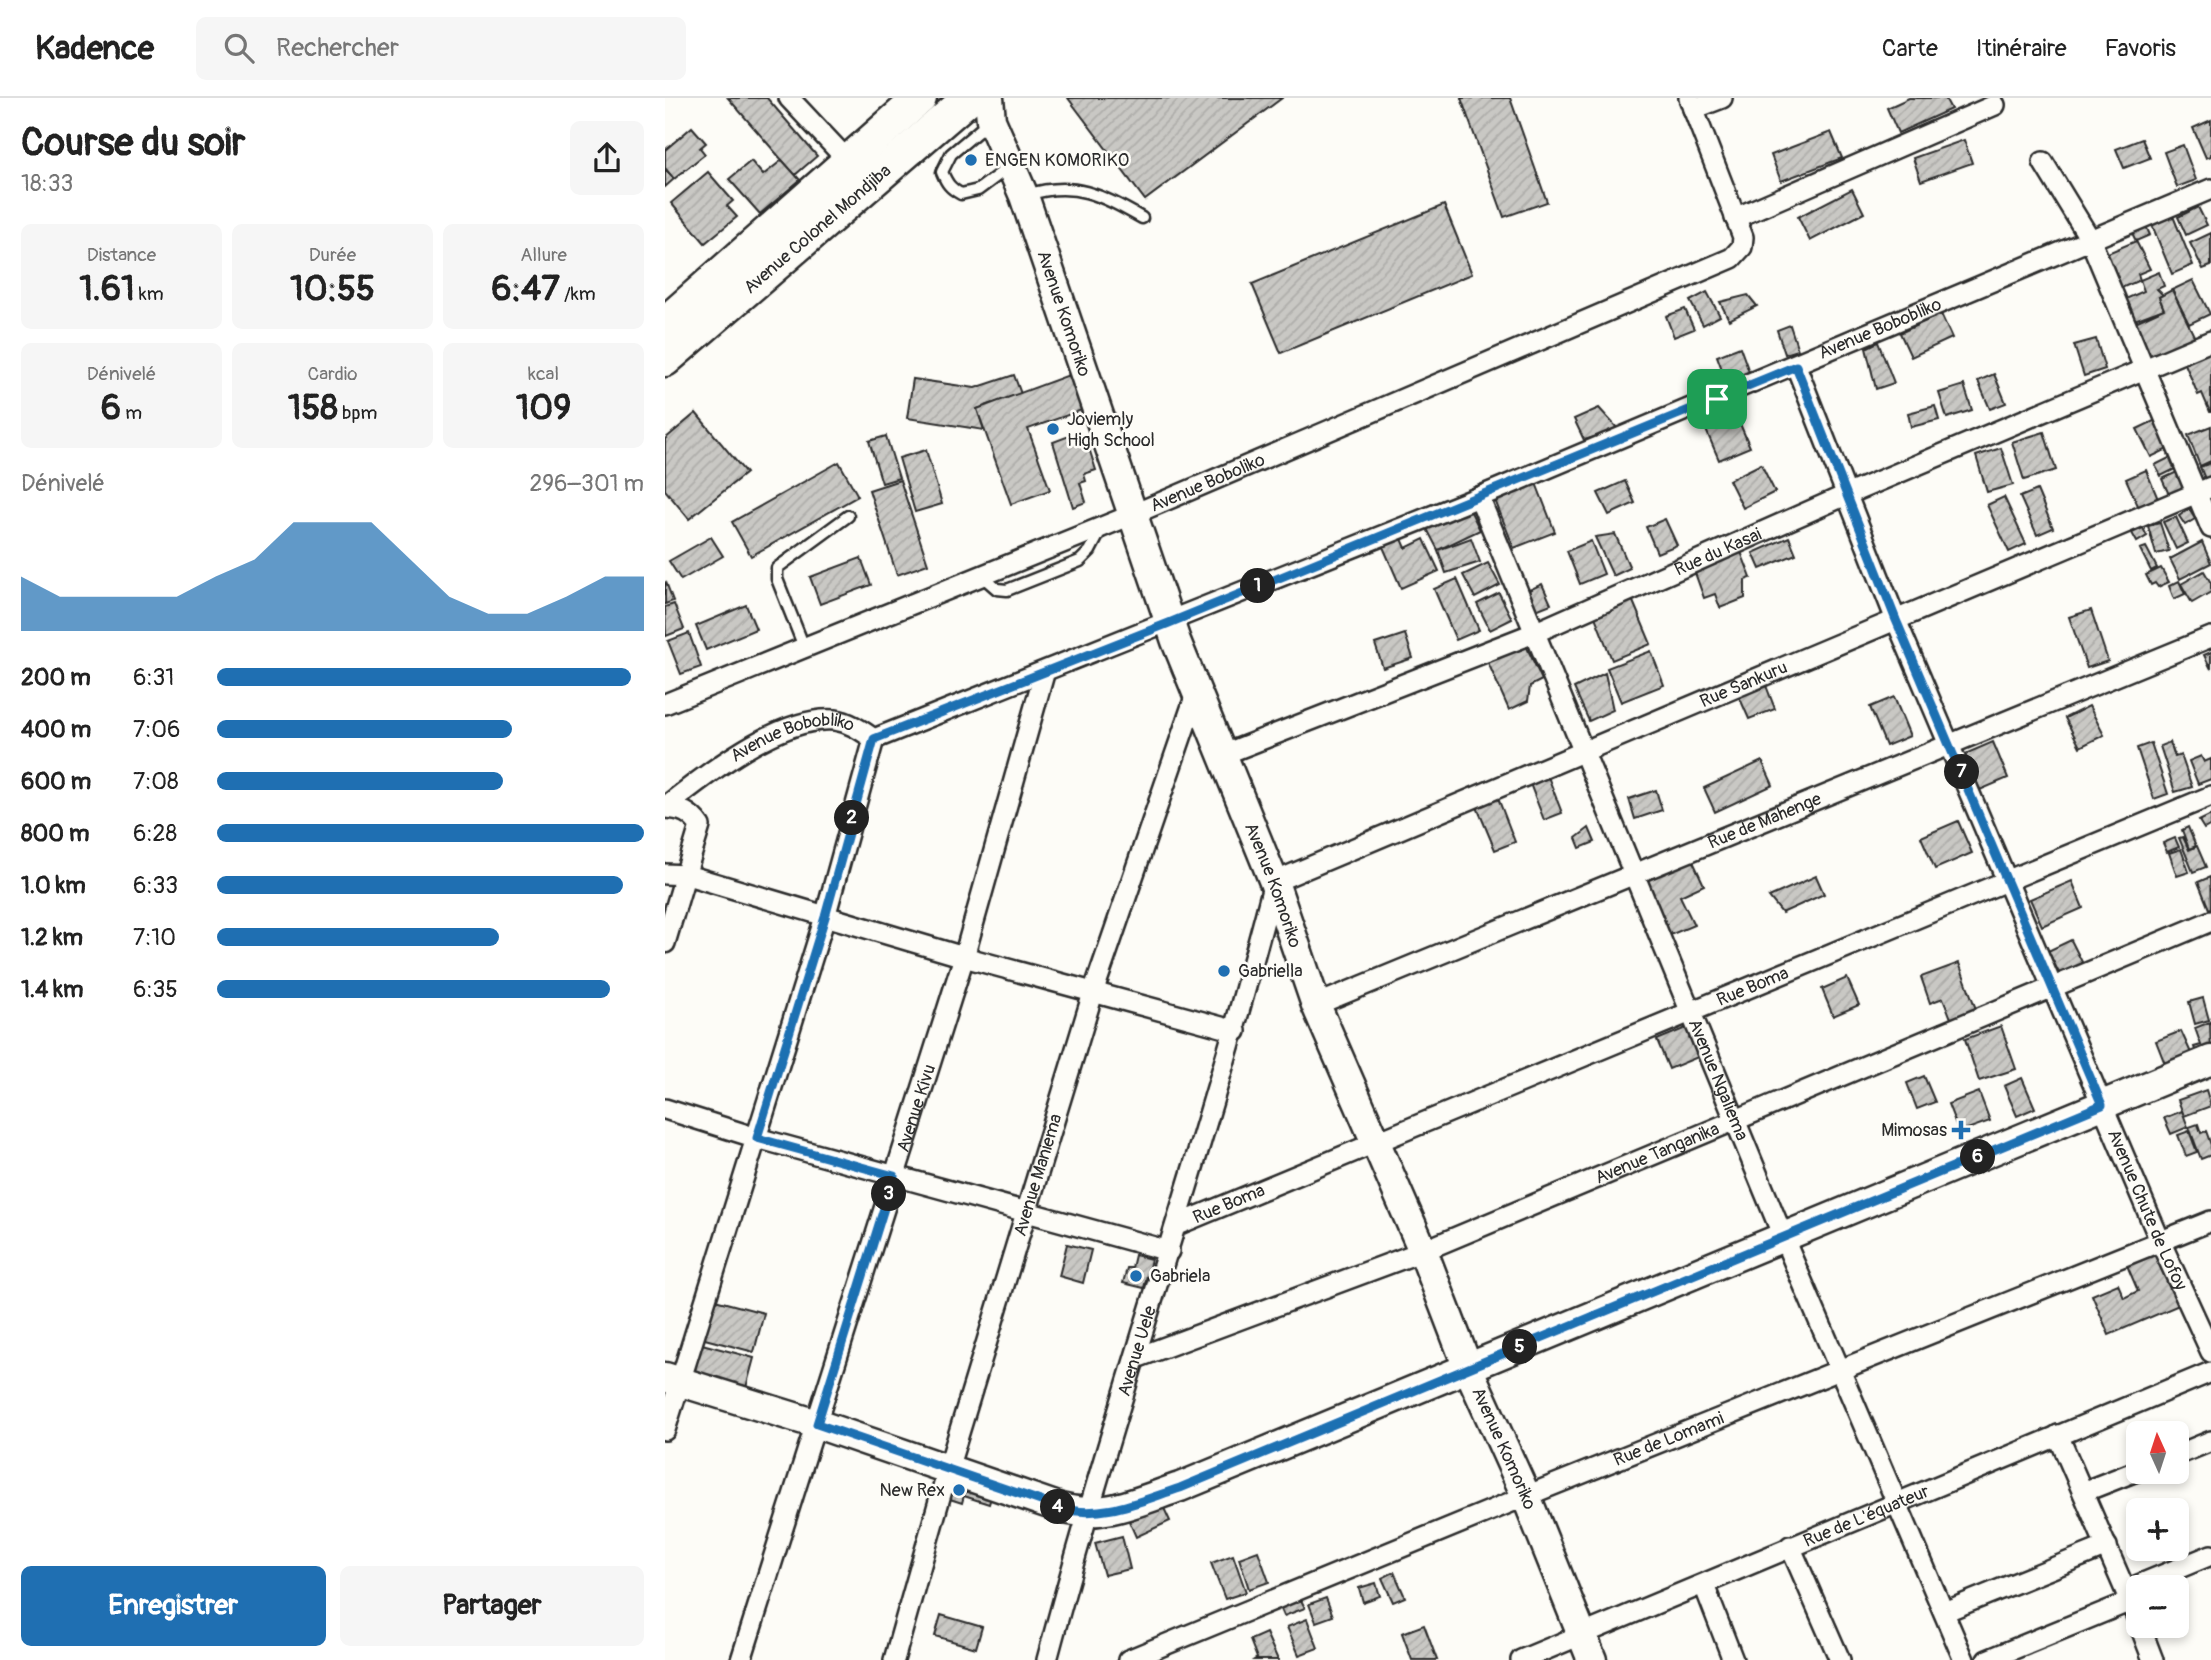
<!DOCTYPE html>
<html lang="fr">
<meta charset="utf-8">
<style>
body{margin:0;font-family:Pangolin,sans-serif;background:#f6f6f6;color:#222;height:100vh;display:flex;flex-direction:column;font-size:26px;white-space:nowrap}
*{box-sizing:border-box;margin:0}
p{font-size:23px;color:#767676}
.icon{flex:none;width:38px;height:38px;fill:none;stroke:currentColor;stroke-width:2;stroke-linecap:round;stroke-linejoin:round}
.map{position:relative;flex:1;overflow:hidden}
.panel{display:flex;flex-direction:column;background:#fff;width:665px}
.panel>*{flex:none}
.needle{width:46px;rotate:357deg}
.controls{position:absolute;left:1461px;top:1323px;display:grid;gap:14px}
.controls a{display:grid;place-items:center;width:63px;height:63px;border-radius:10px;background:#fff;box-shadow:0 4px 10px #0003;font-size:35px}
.pin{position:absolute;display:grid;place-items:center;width:60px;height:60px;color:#fff;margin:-30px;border-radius:14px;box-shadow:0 4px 10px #0006}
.km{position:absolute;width:35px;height:35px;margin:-18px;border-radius:50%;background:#222;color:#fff;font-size:19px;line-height:35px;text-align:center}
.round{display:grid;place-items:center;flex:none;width:74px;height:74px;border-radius:10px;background:#f6f6f6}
.summary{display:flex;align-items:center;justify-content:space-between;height:119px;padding:0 21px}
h1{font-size:38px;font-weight:700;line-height:52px}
.metrics{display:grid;grid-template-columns:repeat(3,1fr);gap:10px;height:119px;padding:7px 21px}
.metrics div{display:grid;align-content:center;border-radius:10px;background:#f6f6f6;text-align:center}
.metrics b{font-size:35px;font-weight:700}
.metrics small{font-size:19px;font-weight:400}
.metrics p{font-size:19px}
.chart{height:196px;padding:14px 21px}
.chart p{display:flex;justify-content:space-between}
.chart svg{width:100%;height:126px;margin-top:7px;fill:#1f6fb2;opacity:.7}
.primary-button{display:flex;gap:14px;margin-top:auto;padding:14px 21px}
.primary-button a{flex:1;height:80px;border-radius:10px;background:#1f6fb2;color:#fff;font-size:28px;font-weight:700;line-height:80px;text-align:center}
.primary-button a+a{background:#f6f6f6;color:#222}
ul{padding:0 21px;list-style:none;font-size:23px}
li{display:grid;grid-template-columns:112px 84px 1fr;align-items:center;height:52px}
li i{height:18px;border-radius:9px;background:#1f6fb2}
header{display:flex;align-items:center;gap:42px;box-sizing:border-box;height:98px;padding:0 35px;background:#fff;border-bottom:2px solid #e0e0e0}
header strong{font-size:33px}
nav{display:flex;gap:38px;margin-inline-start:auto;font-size:24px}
.search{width:490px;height:63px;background:#f6f6f6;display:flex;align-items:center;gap:18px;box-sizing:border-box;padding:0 24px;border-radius:10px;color:#767676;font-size:26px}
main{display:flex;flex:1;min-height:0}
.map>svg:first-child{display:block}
</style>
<header>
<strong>Kadence</strong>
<div class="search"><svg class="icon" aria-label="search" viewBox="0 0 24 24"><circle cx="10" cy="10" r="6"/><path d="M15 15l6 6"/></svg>Rechercher</div>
<nav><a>Carte</a><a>Itinéraire</a><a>Favoris</a></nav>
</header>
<main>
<section class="panel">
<div class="summary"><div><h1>Course du soir</h1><p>18:33</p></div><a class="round"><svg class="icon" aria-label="share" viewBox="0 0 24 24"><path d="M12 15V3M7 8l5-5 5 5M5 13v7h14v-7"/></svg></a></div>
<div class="metrics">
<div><p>Distance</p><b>1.61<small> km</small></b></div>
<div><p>Durée</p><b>10:55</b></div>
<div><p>Allure</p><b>6:47<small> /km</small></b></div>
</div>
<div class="metrics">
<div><p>Dénivelé</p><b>6<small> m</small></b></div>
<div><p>Cardio</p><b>158<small> bpm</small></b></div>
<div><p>kcal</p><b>109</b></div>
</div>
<div class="chart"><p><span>Dénivelé</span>296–301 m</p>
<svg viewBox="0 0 160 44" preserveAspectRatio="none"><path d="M0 44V25L10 32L20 32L30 32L40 32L50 25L60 19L70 6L80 6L90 6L100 19L110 32L120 38L130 38L140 32L150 25L160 25V44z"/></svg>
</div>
<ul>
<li><b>200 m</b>6:31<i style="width:97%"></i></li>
<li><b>400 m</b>7:06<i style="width:69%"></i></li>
<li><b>600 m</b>7:08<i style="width:67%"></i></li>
<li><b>800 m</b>6:28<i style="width:100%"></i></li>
<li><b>1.0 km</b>6:33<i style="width:95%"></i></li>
<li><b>1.2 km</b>7:10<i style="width:66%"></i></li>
<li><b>1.4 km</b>6:35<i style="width:92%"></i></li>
</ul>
<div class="primary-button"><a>Enregistrer</a><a>Partager</a></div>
</section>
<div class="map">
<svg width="1546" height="1562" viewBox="0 0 1546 1562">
<defs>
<pattern id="building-hatch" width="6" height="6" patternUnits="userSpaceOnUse" patternTransform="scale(1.75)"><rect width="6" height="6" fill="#c9c8c4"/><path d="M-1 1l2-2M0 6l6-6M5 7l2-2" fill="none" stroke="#adaca9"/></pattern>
</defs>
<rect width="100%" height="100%" fill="#fdfcf7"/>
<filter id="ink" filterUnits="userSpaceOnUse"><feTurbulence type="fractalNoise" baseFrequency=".0143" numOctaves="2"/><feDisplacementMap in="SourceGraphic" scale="14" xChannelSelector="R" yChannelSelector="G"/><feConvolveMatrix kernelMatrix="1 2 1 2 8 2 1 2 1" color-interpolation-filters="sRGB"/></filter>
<g filter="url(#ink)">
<g fill="url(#building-hatch)" stroke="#2b2b2b" stroke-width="2">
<polygon points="63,0 102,0 152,58 130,77"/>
<polygon points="403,0 617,0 480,102"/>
<polygon points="796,0 845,0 882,104 839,119"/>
<polygon points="1244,0 1280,0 1286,11 1233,35 1222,10"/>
<polygon points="1546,22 1546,58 1541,60 1528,30"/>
<polygon points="27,29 41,45 35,50 40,56 9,81 0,70 0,52"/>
<polygon points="1166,34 1177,60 1116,83 1106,57"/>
<polygon points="1477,41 1485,60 1459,70 1451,51"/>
<polygon points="1299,42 1307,65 1256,83 1248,60"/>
<polygon points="1518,47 1531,82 1512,89 1499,54"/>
<polygon points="117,62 135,82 95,116 64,81 86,63 98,77"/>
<polygon points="0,71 9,81 0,89"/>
<polygon points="43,74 68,103 62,108 72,119 40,145 6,105"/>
<polygon points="1187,91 1199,115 1145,143 1133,119"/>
<polygon points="779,107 807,176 616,255 587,186"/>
<polygon points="1533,109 1542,127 1521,137 1513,119"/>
<polygon points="1508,118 1528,167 1507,176 1487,127"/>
<polygon points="1480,126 1485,137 1471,143 1466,133"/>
<polygon points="1546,135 1546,168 1538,171 1525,145"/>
<polygon points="1471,143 1485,171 1473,176 1475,182 1454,191 1438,157"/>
<polygon points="1494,174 1499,188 1492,191 1498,197 1494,199 1499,211 1464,224 1456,203 1479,193 1475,182"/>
<polygon points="1528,182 1545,216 1524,226 1507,192"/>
<polygon points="1507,192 1531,242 1485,263 1468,225 1499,211 1494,199"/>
<polygon points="1042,194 1055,218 1038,227 1025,203"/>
<polygon points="1083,197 1092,208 1064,222 1055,204"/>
<polygon points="1020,211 1029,231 1009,239 1001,218"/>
<polygon points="1276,216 1287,240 1246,259 1235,235"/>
<polygon points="1125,227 1133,252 1120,256 1112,232"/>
<polygon points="1431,241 1440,271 1419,278 1409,247"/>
<polygon points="1213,244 1229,285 1211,291 1201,250"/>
<polygon points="1075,249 1084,274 1061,282 1052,258"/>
<polygon points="1546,249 1546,314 1545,314 1537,295 1533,297 1518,261"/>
<polygon points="1329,276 1341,305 1325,311 1313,283"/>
<polygon points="349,277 356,296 312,311 319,332 242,320 248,281 310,290"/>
<polygon points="404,277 417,312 363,331 385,392 346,406 312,311"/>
<polygon points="1299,287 1307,312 1282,320 1274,295"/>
<polygon points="1270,308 1274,322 1246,329 1243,315"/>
<polygon points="934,310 954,332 919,342 909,321"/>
<polygon points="1069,312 1085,349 1054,362 1038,325"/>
<polygon points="31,315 81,375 24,421 0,392 0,341"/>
<polygon points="1495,320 1509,348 1486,359 1472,331"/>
<polygon points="1546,328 1546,363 1535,368 1523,337"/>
<polygon points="1379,334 1391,372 1359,382 1347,344"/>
<polygon points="407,337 410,345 421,341 431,372 419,376 421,383 415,385 421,404 408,409 388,344"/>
<polygon points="221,338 234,380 217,385 204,343"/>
<polygon points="1336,350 1348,387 1322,394 1311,358"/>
<polygon points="261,352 277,406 250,414 234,360"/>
<polygon points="1506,359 1512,370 1496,378 1490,367"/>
<polygon points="174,364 193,398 86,458 67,424"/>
<polygon points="1546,365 1546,387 1543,388 1535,369"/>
<polygon points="1096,366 1110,394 1078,410 1064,382"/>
<polygon points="1481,372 1493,401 1474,410 1461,381"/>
<polygon points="1512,374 1521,394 1506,401 1497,381"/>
<polygon points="235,382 263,466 232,477 204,392"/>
<polygon points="960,383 970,405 944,417 933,395"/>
<polygon points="871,385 890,434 849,450 830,402"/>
<polygon points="1372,392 1388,430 1372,437 1355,399"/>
<polygon points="1339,399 1361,446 1344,454 1322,407"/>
<polygon points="804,410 815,432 773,452 761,429"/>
<polygon points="1524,411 1530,421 1520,427 1514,418"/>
<polygon points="1511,419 1523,445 1511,451 1498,424"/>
<polygon points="1000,421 1012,447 992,455 981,429"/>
<polygon points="1495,425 1504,453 1491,456 1483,428"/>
<polygon points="1478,430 1482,438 1472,444 1467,435"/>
<polygon points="734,434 741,450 759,441 774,473 736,490 715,442"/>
<polygon points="950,436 965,470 948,478 930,439"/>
<polygon points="46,439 58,458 16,482 4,463"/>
<polygon points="1124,439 1131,456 1095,471 1088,455"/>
<polygon points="806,440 815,464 781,475 773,452"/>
<polygon points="926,443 939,476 915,486 902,453"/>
<polygon points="1537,444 1546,465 1515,481 1505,461"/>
<polygon points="1481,449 1492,470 1486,473 1475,451"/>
<polygon points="1076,454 1086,480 1080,482 1080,500 1055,510 1050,496 1039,500 1029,472"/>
<polygon points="196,460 206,487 155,506 145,479"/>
<polygon points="823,465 835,487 810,500 798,477"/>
<polygon points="1496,470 1504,484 1493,489 1490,485 1486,487 1481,477"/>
<polygon points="1539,473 1546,485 1546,494 1527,505 1516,486"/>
<polygon points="792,481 814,532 791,542 769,491"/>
<polygon points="1514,483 1520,496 1509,501 1504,488"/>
<polygon points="1,484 8,503 0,506 0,485"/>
<polygon points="877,486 886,506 871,512 862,493"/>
<polygon points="834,495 847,521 825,532 812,506"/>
<polygon points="967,501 986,546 947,562 929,516"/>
<polygon points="9,506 19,531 1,538 0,509"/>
<polygon points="81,507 91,531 41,552 31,528"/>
<polygon points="1426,512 1443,563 1422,570 1404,519"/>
<polygon points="24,535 36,569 16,576 3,543"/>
<polygon points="740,536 748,560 718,570 710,546"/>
<polygon points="859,543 877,582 865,588 863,603 844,612 821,560"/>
<polygon points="986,553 999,587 956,604 942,570"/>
<polygon points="1546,554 1546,571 1539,557"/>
<polygon points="940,575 948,612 924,623 909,590"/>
<polygon points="1100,585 1110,611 1084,621 1073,596"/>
<polygon points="1229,599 1245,638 1221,648 1205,609"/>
<polygon points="1424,608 1439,637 1415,649 1400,620"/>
<polygon points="1328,644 1343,680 1315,692 1300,656"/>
<polygon points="1505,644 1510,659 1516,657 1527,689 1510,694 1495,648"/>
<polygon points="1486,645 1503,696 1489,701 1472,650"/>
<polygon points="1536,658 1539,664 1546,661 1546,681 1533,686 1524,663"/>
<polygon points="1097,663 1108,687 1050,714 1039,690"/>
<polygon points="882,676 897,715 879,722 864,683"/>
<polygon points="991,692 997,712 970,721 964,701"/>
<polygon points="833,700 850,744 830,752 812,709"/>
<polygon points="1546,717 1546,727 1539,731 1534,723"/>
<polygon points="1293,723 1307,755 1270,771 1256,739"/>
<polygon points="1523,729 1531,748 1524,751 1517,732"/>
<polygon points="924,730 930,744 915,750 911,740"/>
<polygon points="1518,739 1524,752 1532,748 1541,769 1528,774 1514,740"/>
<polygon points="1510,740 1514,749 1502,754 1498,745"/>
<polygon points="1516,751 1524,774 1512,778 1504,755"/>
<polygon points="1026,759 1039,787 1015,798 1029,827 1005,837 979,780"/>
<polygon points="1151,778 1159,796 1117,815 1104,799"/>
<polygon points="1545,779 1546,810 1544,811 1533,784"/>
<polygon points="1407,783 1418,810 1377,828 1365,801"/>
<polygon points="1406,842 1419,868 1396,879 1383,853"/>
<polygon points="1294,865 1312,914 1287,923 1278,900 1265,905 1256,879"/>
<polygon points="1182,880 1194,907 1168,918 1157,891"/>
<polygon points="1538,900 1544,922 1530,926 1524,904"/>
<polygon points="1545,924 1546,956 1533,961 1529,949 1536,947 1530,930"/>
<polygon points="1336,928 1351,971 1314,983 1300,941"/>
<polygon points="1021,930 1033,959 1004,971 992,942"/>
<polygon points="1516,933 1526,955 1500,966 1491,943"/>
<polygon points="1259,978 1270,1004 1252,1011 1242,985"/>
<polygon points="1357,980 1370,1010 1352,1018 1339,988"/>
<polygon points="1541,992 1546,1008 1519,1018 1513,1002"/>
<polygon points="1314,994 1325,1023 1294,1034 1283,1006"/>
<polygon points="1517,1013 1523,1029 1506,1036 1499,1020"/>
<polygon points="1533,1026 1536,1035 1541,1033 1546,1047 1546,1057 1536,1061 1524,1029"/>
<polygon points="1524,1033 1532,1054 1521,1058 1513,1037"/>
<polygon points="402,1146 426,1152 418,1185 394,1178"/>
<polygon points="1490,1153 1514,1207 1444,1237 1427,1197 1453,1186 1459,1200 1473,1193 1461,1165"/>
<polygon points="470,1157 486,1161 479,1190 458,1185 462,1170 467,1170"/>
<polygon points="46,1201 99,1215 89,1254 36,1240"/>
<polygon points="37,1246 89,1260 79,1297 27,1282"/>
<polygon points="291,1382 302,1386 297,1405 285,1401"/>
<polygon points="302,1386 328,1393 324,1406 299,1398"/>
<polygon points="498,1408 505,1423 471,1439 464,1423"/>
<polygon points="457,1438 465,1471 439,1477 430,1445"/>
<polygon points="593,1453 604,1484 584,1491 574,1460"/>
<polygon points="568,1457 581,1494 560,1501 546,1465"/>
<polygon points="729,1474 740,1499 728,1504 717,1480"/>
<polygon points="711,1485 715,1498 698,1504 694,1490"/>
<polygon points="635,1500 640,1510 619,1518 615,1509"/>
<polygon points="661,1500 668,1518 651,1524 644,1506"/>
<polygon points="276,1517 317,1529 311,1550 270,1538"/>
<polygon points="642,1521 653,1550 634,1557 622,1529"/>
<polygon points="759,1527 772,1562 747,1562 737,1535"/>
<polygon points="601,1535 613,1562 589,1562 592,1560 585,1542"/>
</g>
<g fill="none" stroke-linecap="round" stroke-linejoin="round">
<defs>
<g id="lane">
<path d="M324 24 286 56 277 74C282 86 285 90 296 96L313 92 344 69"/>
<path d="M362 97C409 82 436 97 477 120"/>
<polyline points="317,478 332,491 342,492 415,463 425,453 436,432"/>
<polyline points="139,549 112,481 112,470 183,418"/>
</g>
<g id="street">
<polyline points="124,0 184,64"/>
<polyline points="1028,11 1057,0"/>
<polyline points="1378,64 1425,141 1546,430"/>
<polyline points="1070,120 1330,7"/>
<path id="s1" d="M1131 268 1231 522 1496 1145 1546 1254"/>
<path id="s2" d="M814 399 1119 1141 1299 1562"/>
<path id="s3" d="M0 606 469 416 1067 160 1077 149 1078 139 1024 0"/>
<path id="s4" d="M557 657 869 535 1181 397 1546 243"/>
<path id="s5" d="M0 709C40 677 116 617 170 622 185 624 197 633 209 641L814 399 1546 91"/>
<path d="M0 710C17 711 25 714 35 728L0 845"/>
<polyline points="0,776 22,777 299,859 571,933"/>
<path id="s6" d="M651 907 1546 539"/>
<polyline points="0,1011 92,1040 504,1153"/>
<path id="s7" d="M512 1127 1546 698"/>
<path id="s8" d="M471 1260 758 1153 1546 823"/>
<polyline points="0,1332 160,819 209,641"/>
<polyline points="1393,1337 1474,1524"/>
<polyline points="1512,1357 1546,1343"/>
<polyline points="1418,1394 1474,1372"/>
<polyline points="1125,1448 1175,1562"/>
<polyline points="1039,1487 1068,1562"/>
<polyline points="1461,1492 1546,1457"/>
<polyline points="1279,1514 1442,1448"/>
<polyline points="1475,1528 1488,1562"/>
<path id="s9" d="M76 1562 299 859 379 576"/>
<path id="s10" d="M229 1562 283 1371 428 895 531 596"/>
<path id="s11" d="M382 1562C451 1301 542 1046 609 784L1546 389"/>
<path id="s12" d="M463 1562 861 1398 1546 1123"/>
<path id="s13" d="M856 1562 1546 1274"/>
<polyline points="1322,1562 1466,1503"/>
</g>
<g id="secondary">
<path id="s14" d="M324 0 326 22 359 98 511 543 609 784 651 907 758 1153 803 1270 861 1398 927 1562"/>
<path d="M0 1279 152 1326 396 1410C437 1422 476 1402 515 1389L1546 962"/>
</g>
<g id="primary">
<polyline points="0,225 255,0"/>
<path id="s15" d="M0 262 304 0"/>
</g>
</defs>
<use href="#lane" stroke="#2b2b2b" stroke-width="15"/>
<use href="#street" stroke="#2b2b2b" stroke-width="24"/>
<use href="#secondary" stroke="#2b2b2b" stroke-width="33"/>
<use href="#primary" stroke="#2b2b2b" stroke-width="37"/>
<use href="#lane" stroke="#fdfcf7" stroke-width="10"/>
<use href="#street" stroke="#fdfcf7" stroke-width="19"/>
<use href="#secondary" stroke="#fdfcf7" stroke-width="28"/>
<use href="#primary" stroke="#fdfcf7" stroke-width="32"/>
</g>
</g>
<g fill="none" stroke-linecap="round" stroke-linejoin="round" filter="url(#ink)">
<defs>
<path id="route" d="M1131 268 1231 522 1437 1007 515 1390C477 1402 437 1422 396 1410L152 1326 229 1078 92 1040 160 819 209 641 504 525Z"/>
</defs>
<use href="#route" stroke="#fff" stroke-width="14"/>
<use href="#route" stroke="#1f6fb2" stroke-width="9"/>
</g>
<g fill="#1f6fb2" stroke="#fdfcf7" stroke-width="2.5">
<circle cx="306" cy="62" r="7"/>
<circle cx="388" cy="331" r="7"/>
<circle cx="559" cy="873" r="7"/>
<path d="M1292.5 1021.5h7v7h7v7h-7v7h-7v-7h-7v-7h7z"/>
<circle cx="471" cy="1178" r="7"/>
<circle cx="294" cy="1392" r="7"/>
</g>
<g text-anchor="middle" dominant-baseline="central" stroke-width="5" stroke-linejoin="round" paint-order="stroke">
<g font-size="18" fill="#2b2b2b" stroke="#fdfcf7" text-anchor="start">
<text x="320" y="62">ENGEN KOMORIKO</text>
<text x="402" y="321">Joviemly<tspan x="402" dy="21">High School</tspan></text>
<text x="573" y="873">Gabriella</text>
<text x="1282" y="1032" text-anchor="end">Mimosas</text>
<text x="485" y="1178">Gabriela</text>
<text x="280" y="1392" text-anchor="end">New Rex</text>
</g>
<g font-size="18" fill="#2b2b2b" stroke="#fdfcf7">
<text stroke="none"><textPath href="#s15" startOffset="201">Avenue Colonel Mondjiba</textPath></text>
<text stroke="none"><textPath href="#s14" startOffset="229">Avenue Komoriko</textPath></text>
<text stroke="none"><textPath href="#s5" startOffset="1325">Avenue Bobobliko</textPath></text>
<text stroke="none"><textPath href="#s3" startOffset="586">Avenue Boboliko</textPath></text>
<text stroke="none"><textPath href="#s4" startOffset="536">Rue du Kasai</textPath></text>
<text stroke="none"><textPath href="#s11" startOffset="1320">Rue Sankuru</textPath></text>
<text stroke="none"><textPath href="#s5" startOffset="149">Avenue Bobobliko</textPath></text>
<text stroke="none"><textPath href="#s6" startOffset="485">Rue de Mahenge</textPath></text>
<text stroke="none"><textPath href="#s14" startOffset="838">Avenue Komoriko</textPath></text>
<text stroke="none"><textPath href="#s7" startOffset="623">Rue Boma</textPath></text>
<text stroke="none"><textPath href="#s2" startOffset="630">Avenue Ngaliema</textPath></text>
<text stroke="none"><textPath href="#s9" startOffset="579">Avenue Kivu</textPath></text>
<text stroke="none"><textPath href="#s8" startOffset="560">Avenue Tanganika</textPath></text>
<text stroke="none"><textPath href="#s10" startOffset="506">Avenue Maniema</textPath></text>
<text stroke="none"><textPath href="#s7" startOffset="56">Rue Boma</textPath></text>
<text stroke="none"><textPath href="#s1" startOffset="914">Avenue Chute de Lofoy</textPath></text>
<text stroke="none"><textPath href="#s11" startOffset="322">Avenue Uele</textPath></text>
<text stroke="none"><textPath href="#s12" startOffset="584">Rue de Lomami</textPath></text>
<text stroke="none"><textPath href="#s14" startOffset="1447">Avenue Komoriko</textPath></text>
<text stroke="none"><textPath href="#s13" startOffset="374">Rue de L'équateur</textPath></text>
</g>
</g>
</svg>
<div class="controls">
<a><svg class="needle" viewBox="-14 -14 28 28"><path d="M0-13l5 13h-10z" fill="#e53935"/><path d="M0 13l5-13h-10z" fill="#767676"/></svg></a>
<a>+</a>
<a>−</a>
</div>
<div class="pin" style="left:1052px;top:301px;background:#1e9e55"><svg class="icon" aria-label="arrive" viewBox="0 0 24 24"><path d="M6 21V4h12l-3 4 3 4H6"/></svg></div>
<b class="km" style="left:593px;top:488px">1</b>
<b class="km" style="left:187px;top:720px">2</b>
<b class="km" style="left:224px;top:1096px">3</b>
<b class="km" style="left:393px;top:1409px">4</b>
<b class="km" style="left:855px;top:1249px">5</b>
<b class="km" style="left:1313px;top:1059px">6</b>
<b class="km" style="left:1297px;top:674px">7</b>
</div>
</main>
